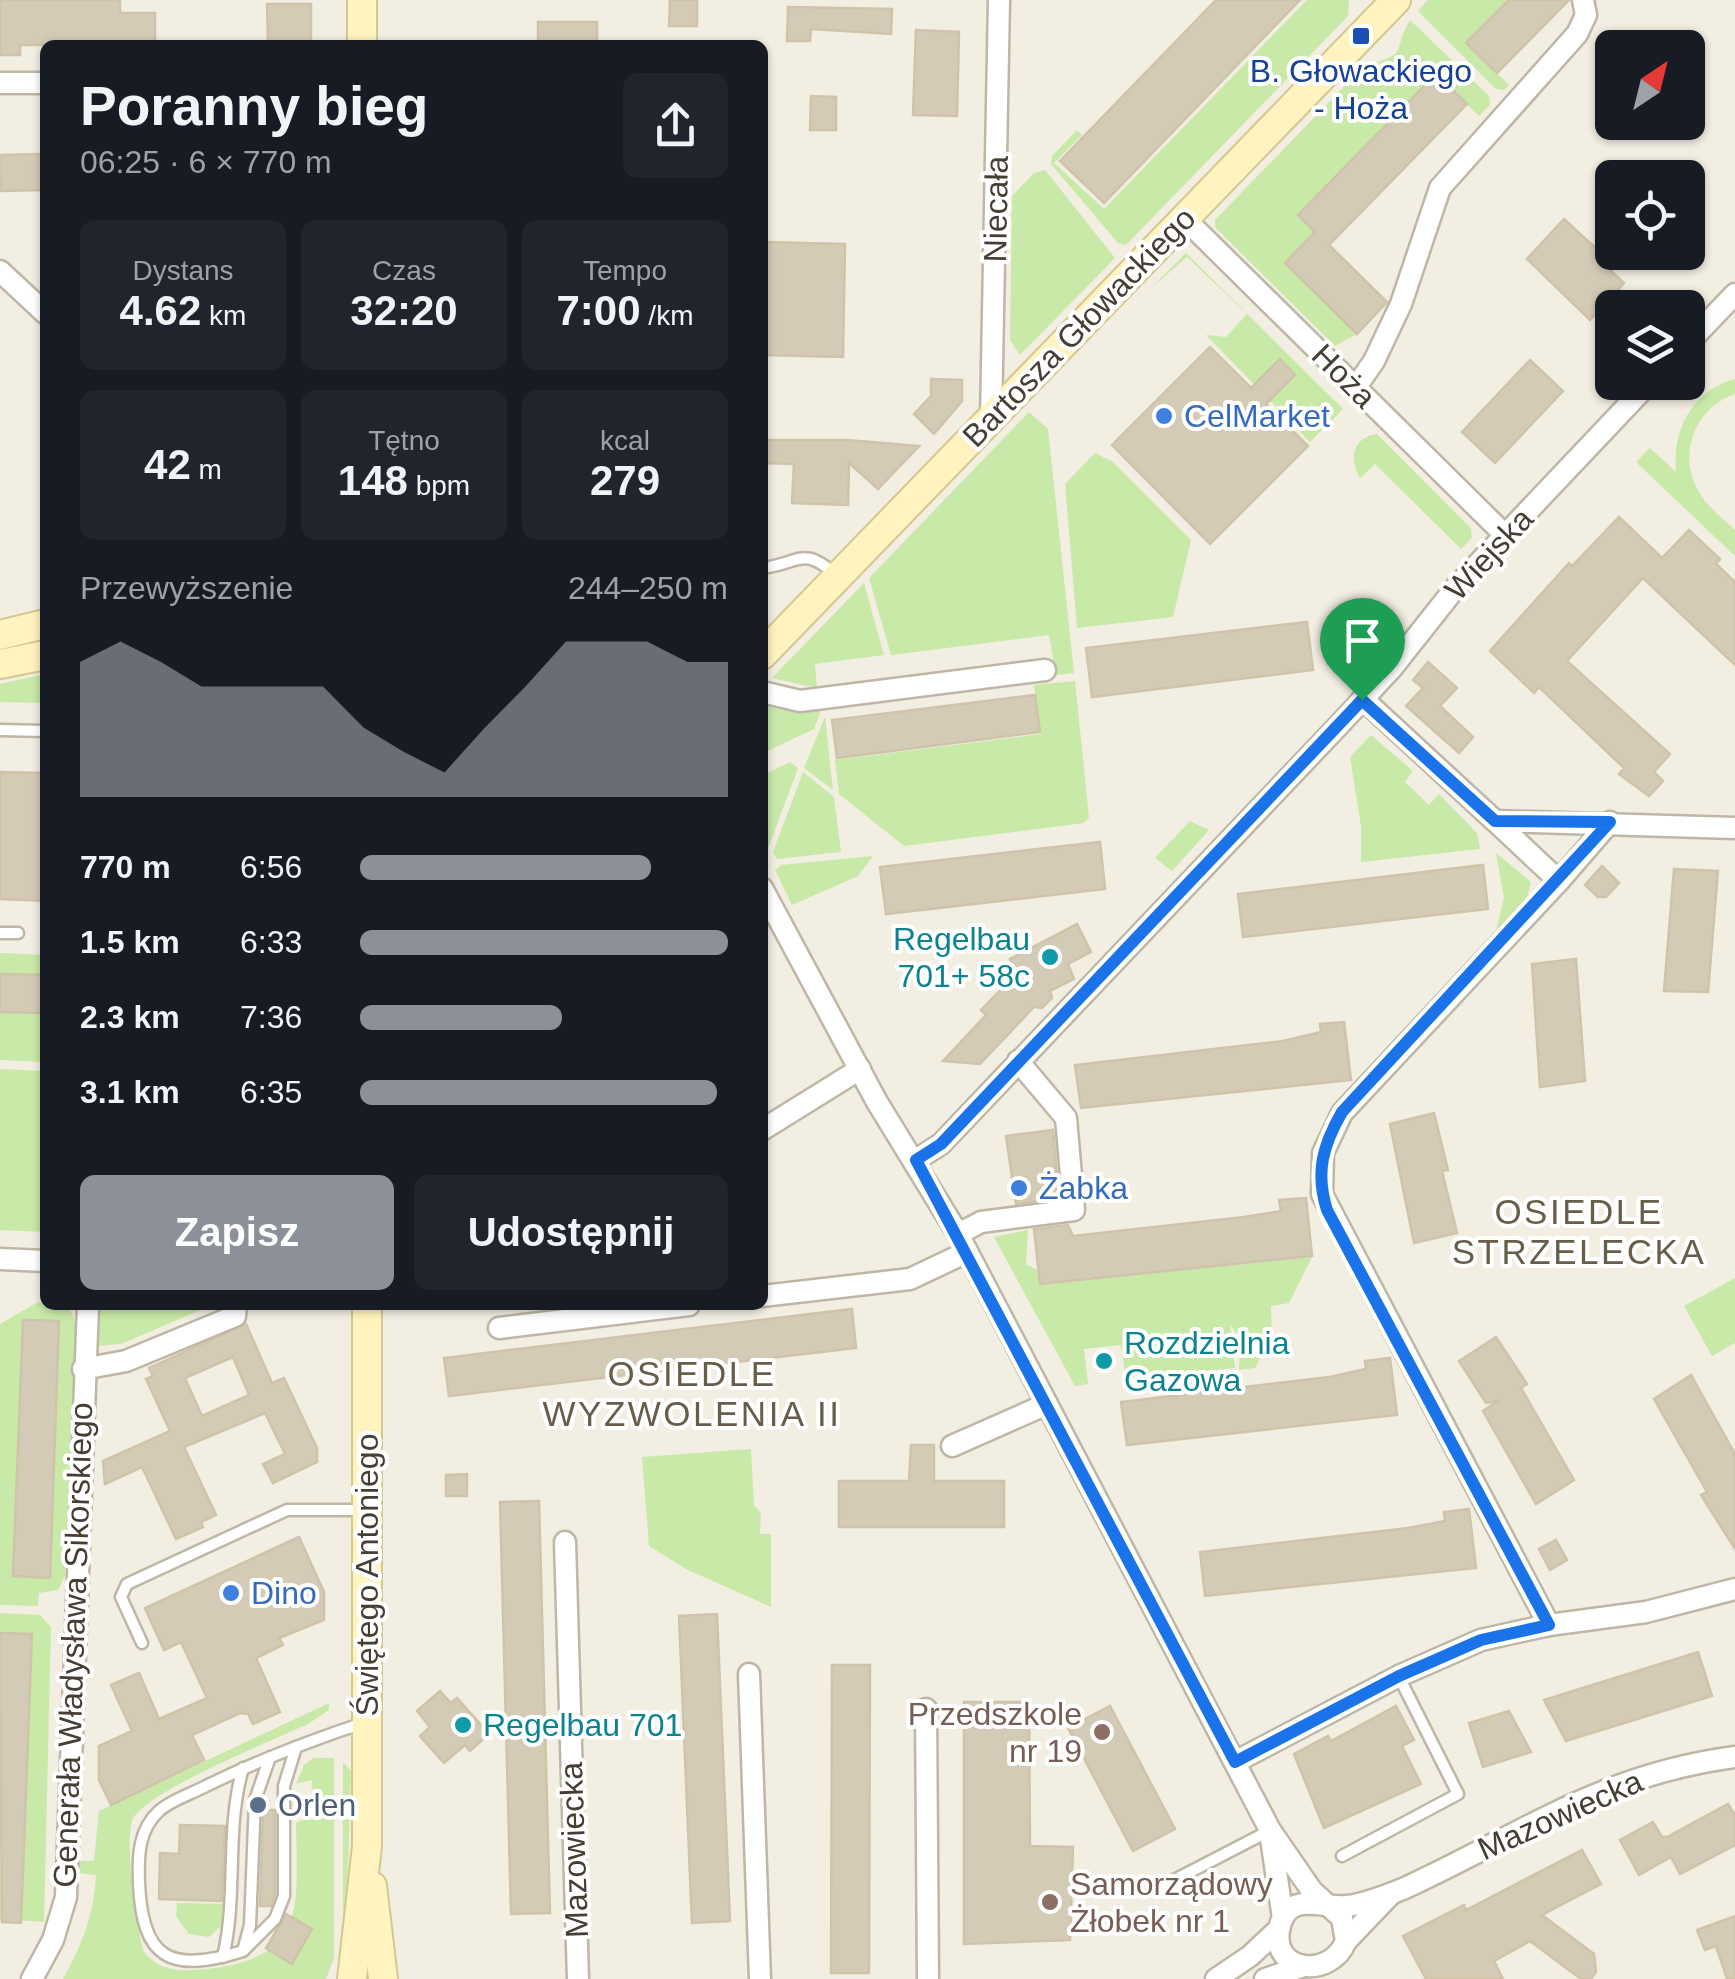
<!DOCTYPE html>
<html lang="pl">
<meta charset="utf-8">
<style>
body{margin:0;font-family:Arial,sans-serif;background:#20242c;color:#f1f3f6;height:100vh;display:flex;flex-direction:column;font-size:38px;white-space:nowrap}
*{box-sizing:border-box;margin:0}
p{font-size:32px;color:#9ea1a6}
.icon{flex:none;width:55px;height:55px;fill:none;stroke:currentColor;stroke-width:2;stroke-linecap:round;stroke-linejoin:round}
.map{position:relative;flex:1;overflow:hidden}
.drawer{position:absolute;left:40px;top:40px;width:728px;height:1270px;display:flex;flex-direction:column;background:#171b24;border-radius:15px;box-shadow:0 2px 8px #0004}
.drawer>*{flex:none}
.needle{width:65px;rotate:35deg}
.tools{position:absolute;left:1595px;top:30px;display:grid;gap:20px}
.tools a{display:grid;place-items:center;width:110px;height:110px;border-radius:15px;background:#171b24;box-shadow:0 2px 8px #0004;font-size:50px}
.pin{position:absolute;display:grid;place-items:center;width:85px;height:85px;color:#fff;margin:-102px -42px;border-radius:50% 50% 50% 0;rotate:-45deg;box-shadow:0 0 10px #0007}
.pin .icon{rotate:45deg}
.round{display:grid;place-items:center;flex:none;width:105px;height:105px;border-radius:15px;background:#20242c}
.head{display:flex;align-items:center;justify-content:space-between;height:170px;padding:0 40px}
h1{font-size:55px;font-weight:800;line-height:75px}
.figures{display:grid;grid-template-columns:repeat(3,1fr);gap:15px;height:170px;padding:10px 40px}
.figures div{display:grid;align-content:center;border-radius:15px;background:#20242c;text-align:center}
.figures b{font-size:42px;font-weight:800}
.figures small{font-size:28px;font-weight:400}
.figures p{font-size:28px}
.chart{height:280px;padding:20px 40px}
.chart p{display:flex;justify-content:space-between}
.chart svg{width:100%;height:180px;margin-top:10px;fill:#8c9099;opacity:.7}
.cta{display:flex;gap:20px;margin-top:auto;padding:20px 40px}
.cta a{flex:1;height:115px;border-radius:15px;background:#8c9099;color:#fff;font-size:40px;font-weight:800;line-height:115px;text-align:center}
.cta a+a{background:#20242c;color:#f1f3f6}
ul{padding:0 40px;list-style:none;font-size:32px}
li{display:grid;grid-template-columns:160px 120px 1fr;align-items:center;height:75px}
li i{height:25px;border-radius:12px;background:#8c9099}
.map>svg:first-child{display:block}
</style>
<div class="map">
<svg width="1735" height="1979" viewBox="0 0 1735 1979">
<rect width="100%" height="100%" fill="#f2eee2"/>
<g fill="#c8e9a8">
<polygon points="1307,0 1349,0 1348,16 1126,245 1118,243 1051,164 1052,156 1077,130 1082,135 1054,163 1104,209"/>
<polygon points="1428,0 1509,0 1467,43 1509,85 1504,90 1496,89 1418,11"/>
<path d="M1410 20 1489 96 1490 105 1479 116 1436 74 1315 232 1285 263 1357 334 1335 346 1215 227V220L1363 67C1413 51 1390 54 1410 20Z"/>
<polygon points="1045,170 1115,258 1020,355 1010,340 1012,196 1034,173"/>
<polygon points="1186,253 1343,409 1310,442 1206,335 1226,337 1247,314 1187,257 1149,290"/>
<path d="M1735 379V394C1696 407 1677 453 1698 490 1706 506 1722 518 1735 530V556L1636 462 1650 448 1676 472C1672 431 1692 390 1735 379Z"/>
<polygon points="1029,412 1048,429 1074,673 1056,675 1049,635 891,655 869,578"/>
<path d="M1377 434 1471 528 1472 538 1461 549 1375 464 1360 478C1348 459 1353 437 1377 434Z"/>
<polygon points="1095,453 1113,462 1191,540 1173,617 1077,628 1065,484"/>
<polygon points="864,583 884,655 815,664 817,688 772,678"/>
<polygon points="45,674 45,703 0,702 0,684"/>
<polygon points="1075,681 1089,818 1084,823 904,846 839,794 835,760 1041,734 1034,685"/>
<polygon points="763,703 821,710 814,729 763,753"/>
<polygon points="825,717 833,790 804,768"/>
<polygon points="1371,735 1413,771 1405,782 1429,805 1439,794 1477,833 1480,849 1361,862 1361,826 1350,757"/>
<polygon points="790,762 798,768 767,851 763,847 763,763 768,773"/>
<polygon points="803,772 834,797 841,852 777,859 773,852"/>
<polygon points="1190,821 1209,830 1172,871 1155,858"/>
<polygon points="1496,853 1531,882 1524,908 1494,940 1504,898"/>
<polygon points="873,856 858,876 792,905 775,870 781,865"/>
<polygon points="0,953 45,955 45,1062 0,1060"/>
<polygon points="0,1069 45,1071 45,1232 0,1230"/>
<polygon points="1028,1230 1026,1264 1037,1270 1040,1285 1312,1257 1289,1303 1271,1306 1272,1334 1255,1368 1239,1370 1240,1339 1230,1324 1235,1368 1126,1380 1121,1345 1084,1349 1088,1384 1075,1386 994,1237"/>
<polygon points="1735,1278 1735,1343 1712,1356 1684,1306"/>
<polygon points="38,1302 70,1310 76,1322 65,1576 58,1590 39,1593 38,1606 0,1605 0,1324"/>
<polygon points="99,1305 212,1305 121,1344 96,1346"/>
<polygon points="751,1449 754,1505 761,1513 760,1534 771,1534 771,1607 686,1569 649,1546 642,1457"/>
<polygon points="0,1613 40,1615 51,1627 44,1922 0,1919"/>
<path d="M329 1703V1710L308 1724C276 1739 141 1793 132 1821 125 1845 136 1928 144 1952 161 1973 183 1971 207 1969 308 1957 297 1907 296 1823L311 1816 312 1780 296 1784 304 1765 313 1758H334V1958L326 1979H63C82 1944 94 1916 96 1875L78 1873V1861H94L99 1811Z"/>
<polygon points="343,1762 351,1771 346,1931 343,1929"/>
<polygon points="177,1903 228,1904 224,1923 209,1937 189,1934 176,1916"/>
</g>
<g fill="#d4cbb7" stroke="#cfc3aa" stroke-width="2.5" fill-rule="evenodd">
<polygon points="0,0 120,0 120,13 155,13 155,45 20,45 20,55 0,55"/>
<polygon points="670,0 697,0 697,26 669,26"/>
<polygon points="1216,0 1300,0 1104,203 1060,161"/>
<polygon points="1509,0 1569,0 1497,73 1466,43"/>
<polygon points="267,4 311,4 311,45 268,45"/>
<polygon points="788,7 892,9 891,34 811,29 810,41 787,41"/>
<rect x="538" y="22" width="59" height="23"/>
<polygon points="916,30 959,32 957,116 913,115"/>
<polygon points="1436,74 1467,104 1329,245 1387,302 1357,334 1285,263 1315,232 1298,215"/>
<polygon points="811,96 836,97 836,130 810,130"/>
<polygon points="41,154 45,190 1,191 0,155"/>
<polygon points="1564,219 1614,265 1610,270 1624,283 1590,320 1527,259"/>
<polygon points="762,242 845,244 843,357 762,355"/>
<polygon points="1210,347 1251,388 1280,359 1295,375 1266,404 1308,446 1210,544 1112,445"/>
<polygon points="1530,360 1563,391 1495,463 1462,432"/>
<polygon points="931,379 962,380 962,401 934,434 914,414 931,396"/>
<polygon points="763,440 847,440 919,446 878,489 849,463 848,505 792,503 794,464 763,463"/>
<polygon points="1619,517 1662,558 1689,530 1720,559 1716,564 1735,582 1735,665 1643,578 1567,661 1670,754 1654,772 1663,781 1649,796 1619,774 1624,768 1539,687 1534,693 1490,651 1569,563 1572,566"/>
<polygon points="1307,622 1313,670 1092,697 1086,648"/>
<polygon points="1428,662 1457,688 1440,706 1473,737 1459,753 1406,706 1423,688 1413,680"/>
<polygon points="1035,695 1040,732 837,758 832,720"/>
<polygon points="0,772 45,773 45,901 0,899"/>
<polygon points="1100,842 1105,889 886,914 880,867"/>
<polygon points="1483,865 1488,909 1243,937 1238,894"/>
<polygon points="1602,866 1619,883 1606,897 1598,897 1585,885"/>
<polygon points="1674,869 1718,871 1708,992 1664,991"/>
<polygon points="1077,924 1091,952 1068,964 1074,979 1050,991 1052,998 1042,1008 1034,1007 980,1064 943,1061 986,1015 981,1010 1017,973 1010,959"/>
<polygon points="1576,959 1585,1081 1540,1087 1532,964"/>
<polygon points="0,974 45,975 45,1013 0,1012"/>
<polygon points="1344,1022 1351,1080 1081,1108 1075,1065 1283,1041 1321,1032 1320,1024"/>
<polygon points="1434,1113 1448,1170 1442,1171 1457,1233 1414,1243 1390,1124"/>
<polygon points="1053,1130 1059,1198 1016,1204 1006,1136"/>
<polygon points="1306,1198 1312,1256 1040,1284 1034,1229 1068,1225 1073,1236 1244,1217 1281,1211 1279,1200"/>
<polygon points="852,1309 856,1348 449,1396 444,1358"/>
<polygon points="23,1320 59,1321 50,1578 13,1576"/>
<path d="M246 1324 272 1383 284 1378 317 1448V1462L273 1483 263 1464 285 1454 265 1413 184 1447 216 1515 201 1522 203 1527 176 1539 142 1467 105 1484 103 1461 170 1431 146 1379 153 1376 149 1368ZM233 1357 249 1395 202 1416 185 1378Z"/>
<polygon points="1496,1337 1527,1384 1521,1388 1574,1480 1536,1504 1483,1411 1498,1401 1486,1403 1459,1361"/>
<polygon points="1390,1358 1397,1415 1127,1445 1121,1402 1329,1377 1366,1369 1365,1361"/>
<polygon points="1691,1375 1735,1454 1735,1549 1701,1495 1707,1492 1654,1399"/>
<polygon points="911,1445 934,1445 934,1481 1004,1481 1004,1527 839,1527 839,1481 909,1481"/>
<polygon points="467,1474 467,1496 446,1496 446,1475"/>
<polygon points="539,1501 550,1913 511,1914 500,1502"/>
<polygon points="1469,1509 1476,1568 1205,1596 1200,1552 1408,1528 1445,1521 1444,1512"/>
<polygon points="299,1537 324,1592 324,1620 279,1638 283,1645 256,1658 280,1712 253,1724 248,1714 240,1713 192,1735 204,1760 111,1805 99,1780 99,1746 132,1731 111,1685 139,1673 159,1719 207,1698 181,1642 164,1650 145,1608"/>
<polygon points="1556,1540 1567,1560 1550,1570 1539,1549"/>
<polygon points="717,1614 730,1921 692,1923 679,1616"/>
<polygon points="0,1633 32,1634 21,1923 2,1922"/>
<polygon points="1698,1652 1712,1696 1566,1741 1544,1700"/>
<polygon points="832,1665 870,1665 869,1973 831,1973"/>
<polygon points="440,1691 451,1703 457,1698 489,1734 470,1751 465,1745 444,1763 420,1736 430,1727 417,1711"/>
<polygon points="964,1702 1029,1702 1030,1846 1073,1847 1070,1940 964,1944"/>
<polygon points="1110,1706 1175,1829 1133,1851 1068,1728"/>
<polygon points="1396,1706 1414,1740 1402,1746 1421,1784 1324,1828 1294,1754 1328,1736 1331,1741"/>
<polygon points="1509,1711 1531,1752 1483,1767 1469,1723"/>
<polygon points="1728,1804 1735,1815 1735,1845 1680,1874 1671,1857 1639,1875 1620,1840 1653,1822 1662,1837 1667,1837"/>
<polygon points="263,1810 275,1810 275,1894 271,1906 260,1906"/>
<polygon points="180,1825 225,1826 222,1901 159,1899 160,1853 179,1854"/>
<polygon points="1582,1850 1601,1884 1542,1915 1594,1954 1596,1972 1591,1979 1581,1979 1530,1941 1494,1961 1503,1979 1426,1979 1403,1936 1464,1905 1466,1910"/>
<polygon points="286,1914 312,1929 292,1964 266,1948"/>
<polygon points="1735,1916 1735,1979 1727,1979 1716,1946 1705,1950 1697,1930"/>
</g>
<g fill="none" stroke-linecap="round" stroke-linejoin="round">
<defs>
<g id="lane">
<path d="M762 568C800 564 802 544 837 576"/>
<polyline points="0,730 45,731"/>
<polyline points="0,933 18,933"/>
<polyline points="142,1643 121,1597 127,1584 287,1510 366,1510"/>
<path d="M270 1757 255 1800 250 1925 243 1951C170 1974 142 1959 139 1883 138 1857 138 1830 159 1811 171 1800 191 1794 206 1786 257 1761 309 1741 363 1723"/>
<polyline points="1342,1856 1458,1794 1399,1677"/>
<polyline points="1155,1890 1269,1831"/>
<polyline points="244,1950 275,1919 284,1896 284,1786 296,1747"/>
<path d="M223 1957C238 1895 225 1829 243 1768"/>
</g>
<g id="street">
<polyline points="0,83 45,83"/>
<polyline points="1184,218 1505,535"/>
<polyline points="0,271 45,313"/>
<polyline points="1688,343 1735,294"/>
<polyline points="1356,387 1374,361 1401,304 1440,188 1577,34 1586,15 1583,0"/>
<polyline points="991,418 999,0"/>
<polyline points="762,692 800,701 1045,670"/>
<polyline points="1363,699 1495,821 1735,828"/>
<polyline points="1495,821 1559,881 1342,1113 1323,1153 1322,1194 1549,1625"/>
<polyline points="1559,881 1610,822"/>
<path d="M762 888 877 1102 958 1234 1270 1830 1312 1891 1342 1918 1346 1941C1331 1979 1272 1973 1279 1930 1286 1889 1322 1909 1347 1906 1366 1904 1388 1895 1405 1888 1524 1833 1600 1775 1735 1757"/>
<polyline points="762,1130 860,1069"/>
<polyline points="916,1160 941,1144 1339,725 1392,668 1456,587 1650,382"/>
<polyline points="958,1234 981,1222 1074,1210 1066,1118 1018,1061"/>
<polyline points="0,1259 45,1261"/>
<polyline points="762,1296 910,1279 967,1252"/>
<polyline points="499,1328 689,1305"/>
<polyline points="83,1369 126,1361 235,1316 236,1305"/>
<polyline points="952,1446 1047,1404"/>
<polyline points="565,1542 578,1979"/>
<polyline points="749,1674 760,1979"/>
<polyline points="926,1709 928,1979"/>
<polyline points="1235,1762 1399,1676 1481,1640 1549,1625 1646,1612 1735,1589"/>
<polyline points="1270,1832 1283,1918"/>
<polyline points="1346,1941 1389,1896"/>
<polyline points="32,1979 53,1940 66,1897 88,1305"/>
<polyline points="1216,1979 1250,1956 1279,1929"/>
<polyline points="1265,1979 1301,1967"/>
</g>
<g id="secondary">
<polyline points="362,0 362,45"/>
<polyline points="0,635 45,624"/>
<polyline points="762,655 1396,0"/>
<polyline points="0,664 45,655"/>
<polyline points="372,1886 383,1979"/>
<polyline points="352,1979 367,1846 367,1305"/>
</g>
</defs>
<use href="#lane" stroke="#beb7a5" stroke-width="15"/>
<use href="#street" stroke="#beb7a5" stroke-width="25"/>
<use href="#secondary" stroke="#d4c78f" stroke-width="32"/>
<use href="#lane" stroke="#fff" stroke-width="10"/>
<use href="#street" stroke="#fff" stroke-width="20"/>
<use href="#secondary" stroke="#fff4bf" stroke-width="28"/>
</g>
<g fill="none" stroke-linecap="round" stroke-linejoin="round">
<defs>
<path id="route" d="M1362 700 1495 821 1610 822 1342 1112C1323 1145 1315 1172 1327 1210L1549 1625 1481 1640 1399 1676 1235 1762 916 1160 941 1144Z"/>
</defs>
<use href="#route" stroke="#fff" stroke-width="20"/>
<use href="#route" stroke="#1a73e8" stroke-width="12"/>
</g>
<rect fill="#1a4fb4" stroke="#fff" stroke-width="4" x="1351" y="26" width="20" height="20" rx="5"/>
<g fill="#3f7fe0" stroke="#fff" stroke-width="4">
<circle cx="1164" cy="416" r="10"/>
<circle cx="1019" cy="1188" r="10"/>
<circle cx="231" cy="1593" r="10"/>
</g>
<g fill="#0f9aa8" stroke="#fff" stroke-width="4">
<circle cx="1050" cy="957" r="10"/>
<circle cx="1104" cy="1361" r="10"/>
<circle cx="463" cy="1725" r="10"/>
</g>
<g fill="#8d6e63" stroke="#fff" stroke-width="4">
<circle cx="1102" cy="1732" r="10"/>
<circle cx="1050" cy="1902" r="10"/>
</g>
<circle fill="#5c6f8a" stroke="#fff" stroke-width="4" cx="258" cy="1805" r="10"/>
<g text-anchor="middle" dominant-baseline="central" stroke-width="8" stroke-linejoin="round" paint-order="stroke">
<g font-size="32" fill="#164399" stroke="#fff">
<text x="1361" y="71">B. Głowackiego<tspan x="1361" dy="37">- Hoża</tspan></text>
</g>
<g font-size="32" fill="#443e33" stroke="#fff">
<text transform="translate(996 209) rotate(-89)">Niecała</text>
<text transform="translate(1079 327) rotate(-46)">Bartosza Głowackiego</text>
<text transform="translate(1344 376) rotate(45)">Hoża</text>
<text transform="translate(1489 554) rotate(-47)">Wiejska</text>
<text transform="translate(367 1575) rotate(-90)">Świętego Antoniego</text>
<text transform="translate(73 1645) rotate(-88)">Generała Władysława Sikorskiego</text>
<text transform="translate(1560 1815) rotate(-24)">Mazowiecka</text>
<text transform="translate(574 1850) rotate(-92)">Mazowiecka</text>
</g>
<g font-size="32" fill="#366cbe" stroke="#fff" text-anchor="start">
<text x="1184" y="416">CelMarket</text>
<text x="1039" y="1188">Żabka</text>
<text x="251" y="1593">Dino</text>
</g>
<g font-size="32" fill="#0d838f" stroke="#fff" text-anchor="start">
<text x="1030" y="939" text-anchor="end">Regelbau<tspan x="1030" dy="37">701+ 58c</tspan></text>
<text x="1124" y="1343">Rozdzielnia<tspan x="1124" dy="37">Gazowa</tspan></text>
<text x="483" y="1725">Regelbau 701</text>
</g>
<g font-size="32" fill="#785e54" stroke="#fff" text-anchor="end">
<text x="1082" y="1714">Przedszkole<tspan x="1082" dy="37">nr 19</tspan></text>
<text x="1070" y="1884" text-anchor="start">Samorządowy<tspan x="1070" dy="37">Żłobek nr 1</tspan></text>
</g>
<g font-size="32" fill="#4e5e75" stroke="#fff" text-anchor="start">
<text x="278" y="1805">Orlen</text>
</g>
<g font-size="35" letter-spacing="2.5" fill="#675d49" stroke="#fff">
<text x="1579" y="1211">OSIEDLE<tspan x="1579" dy="40">STRZELECKA</tspan></text>
<text x="692" y="1373">OSIEDLE<tspan x="692" dy="40">WYZWOLENIA II</tspan></text>
</g>
</g>
</svg>
<div class="tools">
<a><svg class="needle" viewBox="-14 -14 28 28"><path d="M0-13l5 13h-10z" fill="#e53935"/><path d="M0 13l5-13h-10z" fill="#9ea1a6"/></svg></a>
<a><svg class="icon" aria-label="locate" viewBox="0 0 24 24"><circle cx="12" cy="12" r="6"/><path d="M12 2v4M12 18v4M2 12h4M18 12h4"/></svg></a>
<a><svg class="icon" aria-label="layers" viewBox="0 0 24 24"><path d="M12 4l9 5-9 5-9-5zM3 14l9 5 9-5"/></svg></a>
</div>
<div class="pin" style="left:1362px;top:700px;background:#1e9e55"><svg class="icon" aria-label="arrive" viewBox="0 0 24 24"><path d="M6 21V4h12l-3 4 3 4H6"/></svg></div>
<section class="drawer">
<div class="head"><div><h1>Poranny bieg</h1><p>06:25 · 6 × 770 m</p></div><a class="round"><svg class="icon" aria-label="share" viewBox="0 0 24 24"><path d="M12 15V3M7 8l5-5 5 5M5 13v7h14v-7"/></svg></a></div>
<div class="figures">
<div><p>Dystans</p><b>4.62<small> km</small></b></div>
<div><p>Czas</p><b>32:20</b></div>
<div><p>Tempo</p><b>7:00<small> /km</small></b></div>
</div>
<div class="figures">
<div><b>42<small> m</small></b></div>
<div><p>Tętno</p><b>148<small> bpm</small></b></div>
<div><p>kcal</p><b>279</b></div>
</div>
<div class="chart"><p><span>Przewyższenie</span>244–250 m</p>
<svg viewBox="0 0 160 44" preserveAspectRatio="none"><path d="M0 44V11L10 6L20 11L30 17L40 17L50 17L60 17L70 27L80 33L90 38L100 27L110 17L120 6L130 6L140 6L150 11L160 11V44z"/></svg>
</div>
<ul>
<li><b>770 m</b>6:56<i style="width:79%"></i></li>
<li><b>1.5 km</b>6:33<i style="width:100%"></i></li>
<li><b>2.3 km</b>7:36<i style="width:55%"></i></li>
<li><b>3.1 km</b>6:35<i style="width:97%"></i></li>
</ul>
<div class="cta"><a>Zapisz</a><a>Udostępnij</a></div>
</section>
</div>
